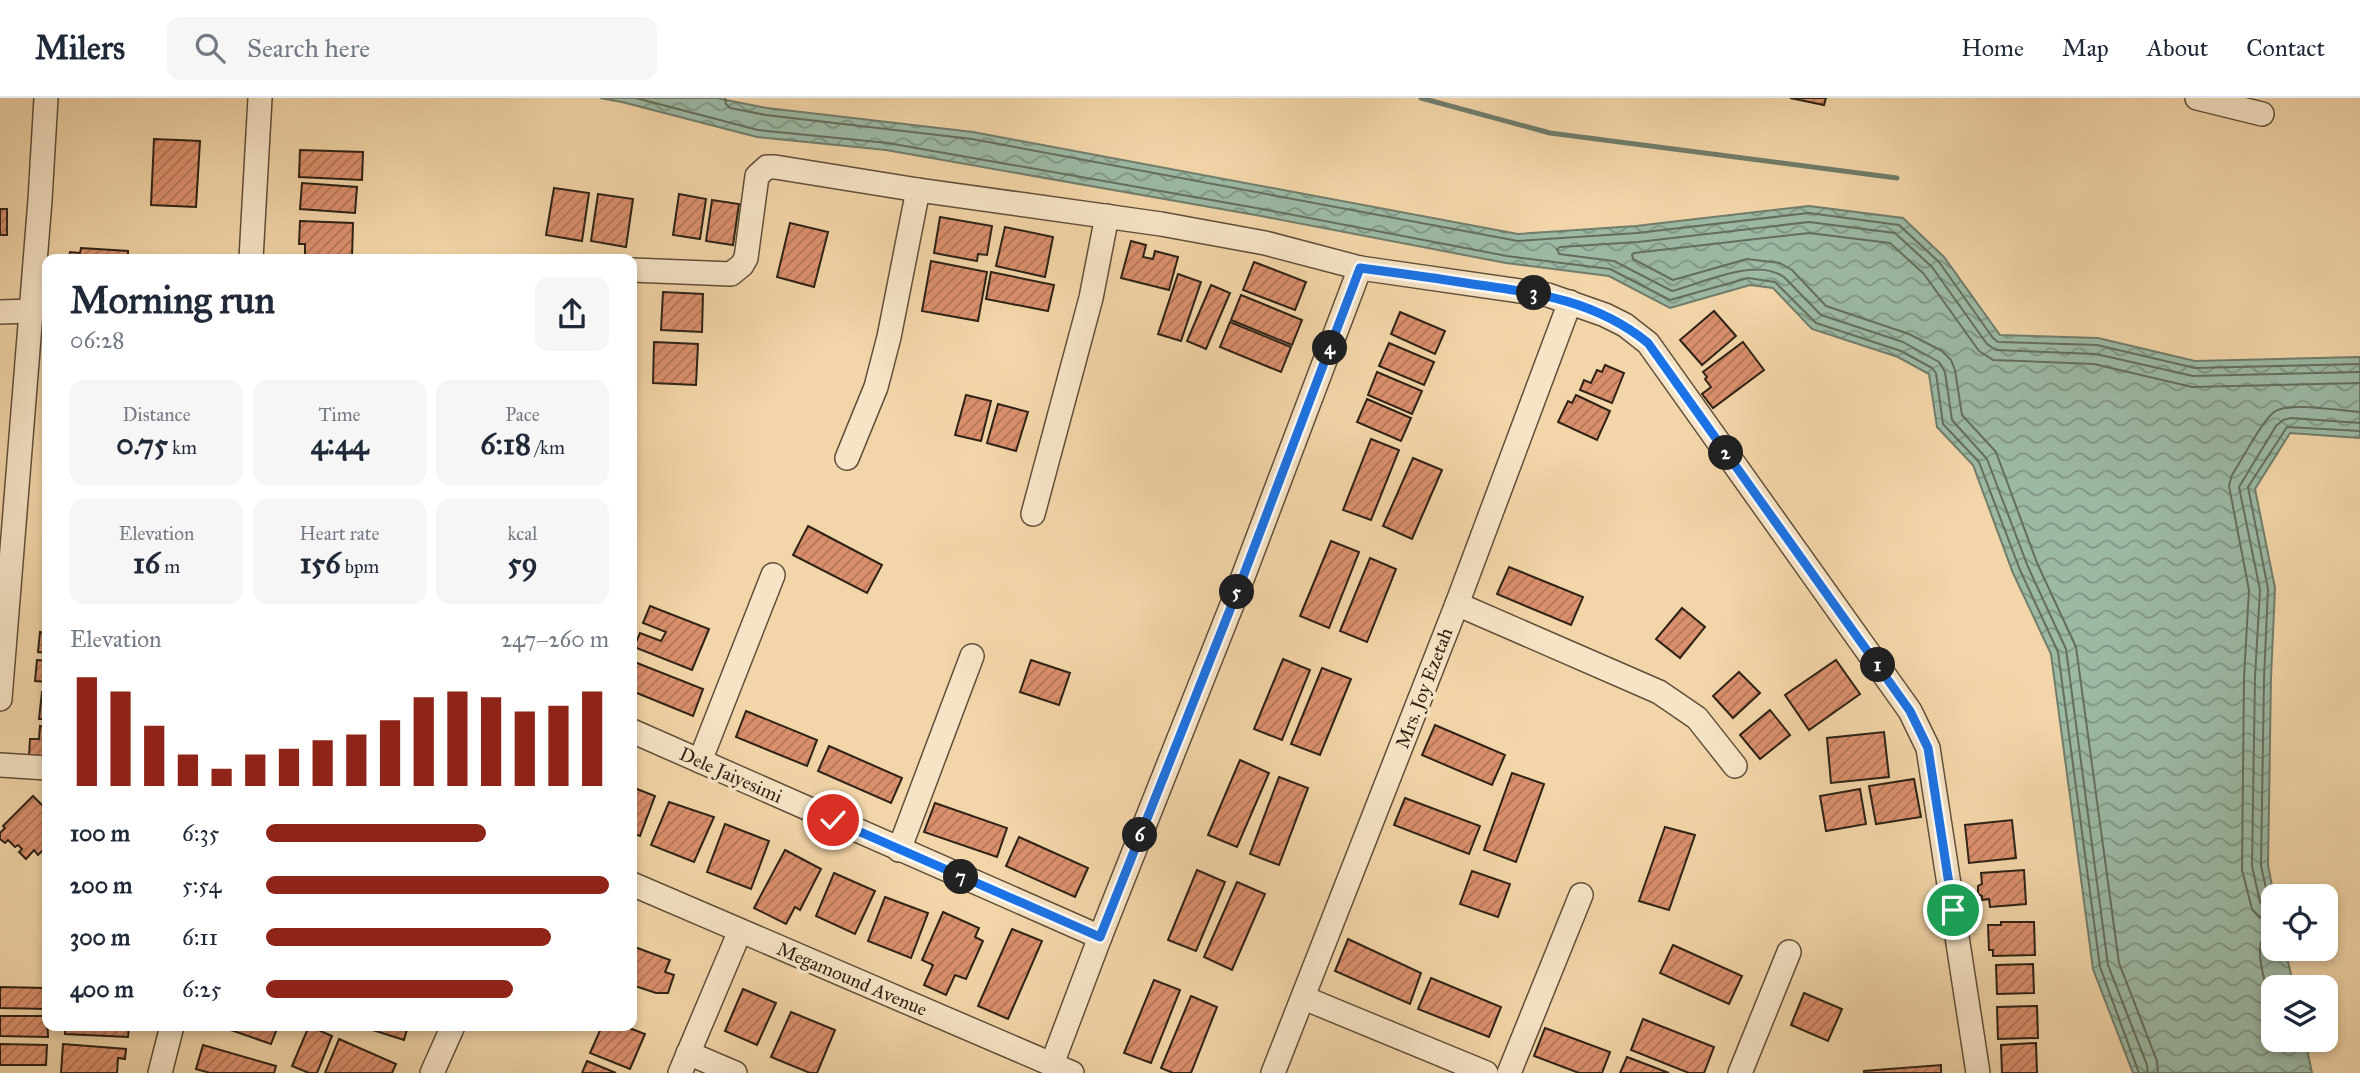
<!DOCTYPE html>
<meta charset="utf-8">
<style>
body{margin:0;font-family:"IM FELL Great Primer",serif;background:#f6f6f7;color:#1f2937;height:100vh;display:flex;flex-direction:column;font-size:26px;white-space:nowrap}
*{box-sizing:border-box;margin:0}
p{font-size:23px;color:#747a83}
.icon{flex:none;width:38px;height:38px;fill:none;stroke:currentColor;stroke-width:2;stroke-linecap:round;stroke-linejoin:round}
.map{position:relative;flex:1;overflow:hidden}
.drawer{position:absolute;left:42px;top:156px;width:595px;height:777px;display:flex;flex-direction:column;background:#fff;border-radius:14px;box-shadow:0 4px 10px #0003}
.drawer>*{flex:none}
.fabs{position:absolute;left:2261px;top:786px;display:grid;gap:14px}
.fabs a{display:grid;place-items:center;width:77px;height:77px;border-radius:14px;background:#fff;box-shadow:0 4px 10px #0003;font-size:35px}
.pin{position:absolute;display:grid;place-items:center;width:60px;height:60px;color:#fff;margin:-30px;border:4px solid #fff;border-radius:50%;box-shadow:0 2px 7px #0007}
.km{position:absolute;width:35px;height:35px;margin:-18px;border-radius:50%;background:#222;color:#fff;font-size:19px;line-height:35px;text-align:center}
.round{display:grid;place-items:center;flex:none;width:74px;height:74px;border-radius:14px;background:#f6f6f7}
.head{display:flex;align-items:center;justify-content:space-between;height:119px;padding:0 28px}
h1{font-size:38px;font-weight:700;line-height:52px}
.figures{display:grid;grid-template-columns:repeat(3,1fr);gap:10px;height:119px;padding:7px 28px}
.figures div{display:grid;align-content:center;border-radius:14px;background:#f6f6f7;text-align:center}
.figures b{font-size:30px;font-weight:700}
.figures small{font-size:19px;font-weight:400}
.figures p{font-size:19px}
.chart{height:196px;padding:14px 28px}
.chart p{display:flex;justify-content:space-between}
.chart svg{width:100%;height:126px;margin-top:7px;stroke:#8f2418;stroke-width:6}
ul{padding:0 28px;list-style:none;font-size:23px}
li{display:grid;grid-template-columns:112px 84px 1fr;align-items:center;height:52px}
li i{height:18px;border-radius:9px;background:#8f2418}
header{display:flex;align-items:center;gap:42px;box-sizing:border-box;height:98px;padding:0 35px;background:#fff;border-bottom:2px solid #e0e1e3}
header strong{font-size:33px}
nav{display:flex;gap:38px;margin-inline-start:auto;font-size:24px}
.search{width:490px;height:63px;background:#f6f6f7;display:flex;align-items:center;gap:18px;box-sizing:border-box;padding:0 24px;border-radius:14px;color:#747a83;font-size:26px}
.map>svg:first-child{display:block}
</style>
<header>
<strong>Milers</strong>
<div class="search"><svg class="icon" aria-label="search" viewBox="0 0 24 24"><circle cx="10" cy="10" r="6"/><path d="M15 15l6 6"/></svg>Search here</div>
<nav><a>Home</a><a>Map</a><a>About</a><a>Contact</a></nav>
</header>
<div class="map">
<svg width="2360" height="975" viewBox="0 0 2360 975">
<defs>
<pattern id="water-waves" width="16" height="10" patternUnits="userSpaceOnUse" patternTransform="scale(1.75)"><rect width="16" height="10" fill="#9cb9a4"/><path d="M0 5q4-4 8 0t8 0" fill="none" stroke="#809684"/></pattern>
<pattern id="building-hatch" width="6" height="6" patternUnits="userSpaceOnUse" patternTransform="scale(1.75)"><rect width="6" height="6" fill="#db906d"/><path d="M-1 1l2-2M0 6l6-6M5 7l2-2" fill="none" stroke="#b27558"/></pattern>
</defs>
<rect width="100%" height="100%" fill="#f2d5a8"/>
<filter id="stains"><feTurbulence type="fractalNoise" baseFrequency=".00286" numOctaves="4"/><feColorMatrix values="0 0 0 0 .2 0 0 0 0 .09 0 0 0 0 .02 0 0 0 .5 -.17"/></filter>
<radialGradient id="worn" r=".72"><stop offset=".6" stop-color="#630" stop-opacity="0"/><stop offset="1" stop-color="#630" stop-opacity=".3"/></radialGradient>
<polygon fill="url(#water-waves)" stroke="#707d6b" stroke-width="2" points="600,0 716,0 767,10 973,34 1518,136 1636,128 1809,108 1903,120 1944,159 2000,237 2098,240 2195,263 2360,259 2360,340 2290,335 2255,391 2275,490 2271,580 2268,767 2274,798 2273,850 2285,851 2294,889 2273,889 2273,942 2305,942 2312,975 2133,975 2093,871 2051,556 2013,475 1973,367 1937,329 1929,276 1898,259 1812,231 1773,190 1750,187 1670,210 1609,178 1506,165 1261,118 886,52 757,39 622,4"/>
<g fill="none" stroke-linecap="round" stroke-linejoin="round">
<g stroke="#656e5c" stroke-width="2">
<polyline points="636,0 758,32 888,45 1262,111 1507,158 1610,171 1670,202 1748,180 1775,184 1816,225 1901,253 1932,270 1936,275 1943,326 1979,364 2020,472 2058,554 2100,869 2139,975"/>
<polyline points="725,0 726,6 730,10 766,17 972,41 1518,143 1637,135 1809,115 1899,127 1939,164 1993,240 1998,244 2097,247 2195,270 2360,266"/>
<polyline points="2273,805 2268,799 2261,768 2264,580 2268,491 2248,389 2287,329 2360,333"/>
<polyline points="2273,814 2265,810 2260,804 2252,768 2255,579 2260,492 2239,389 2276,328 2283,322 2291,320 2360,325"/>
<path d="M2273 905C2266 894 2257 858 2261 845 2263 837 2269 832 2272 826L2259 819 2252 811 2242 772 2244 579 2249 492 2229 388 2232 377C2242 362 2261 324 2274 314 2290 303 2340 313 2360 314"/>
<path d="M2148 975 2147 967 2108 867 2066 551 2028 469 1987 361 1952 322 1945 274 1939 264 1903 244 1821 217 1784 179C1755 159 1703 185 1672 193L1614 163 1559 156 1557 151 1560 149 1638 144 1809 124 1895 135 1932 169 1987 246 1996 252 2096 256 2193 278 2360 274"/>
<polyline points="2158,975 2157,963 2119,865 2076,549 2037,465 1996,354 1962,317 1955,272 1951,262 1942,253 1909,236 1826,208 1792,172 1780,165 1747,161 1673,182 1633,161 1632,157 1634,155 1809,135 1890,145 1924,176 1979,253 1993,262 2094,266 2192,289 2360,285"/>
</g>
<polyline stroke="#707d6b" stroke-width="5" points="1421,0 1550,35 1897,80"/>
</g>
<g fill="url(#building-hatch)" stroke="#2e2215" stroke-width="2">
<polygon points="1790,0 1826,0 1824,7"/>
<polygon points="154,41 200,43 196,109 151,107"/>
<polygon points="300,52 363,54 362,82 299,79"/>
<polygon points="302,85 357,89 355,115 300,111"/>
<polygon points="554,90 589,95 582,143 546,137"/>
<polygon points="598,96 633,101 626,149 591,143"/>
<polygon points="679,96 706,101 700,141 673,137"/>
<polygon points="712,102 739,106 733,147 706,143"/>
<rect x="0" y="111" width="7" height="26"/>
<polygon points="940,119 992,128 987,157 978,156 977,163 934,155"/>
<polygon points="300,123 353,125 352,161 305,161 305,146 299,146"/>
<polygon points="790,125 828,134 814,189 777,179"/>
<polygon points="1005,129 1053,139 1045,179 996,168"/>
<polygon points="1131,143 1146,147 1143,159 1153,161 1155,153 1178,159 1169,192 1121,180"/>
<polygon points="81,150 128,153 128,161 69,161 70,154 80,155"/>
<polygon points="931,163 987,174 978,223 922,213"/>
<polygon points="1254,164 1306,184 1295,212 1243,192"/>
<polygon points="991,174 1054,187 1048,213 986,201"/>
<polygon points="1178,176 1201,184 1181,243 1158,236"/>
<polygon points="1211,187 1230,195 1206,251 1187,243"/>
<polygon points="663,194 703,196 702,234 661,232"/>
<polygon points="1241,197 1302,222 1292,247 1231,222"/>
<polygon points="1714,213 1736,238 1702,267 1680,242"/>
<polygon points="1400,214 1445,233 1435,256 1391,236"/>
<polygon points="1230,224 1291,249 1281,274 1220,249"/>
<polygon points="654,244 698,246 696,287 653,285"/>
<polygon points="1743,244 1764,272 1713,310 1702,296 1711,289 1705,281 1707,279 1703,274"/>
<polygon points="1389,245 1434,264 1424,287 1379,268"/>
<polygon points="1605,267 1624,275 1612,305 1580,292 1584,282 1591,285 1597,272 1602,274"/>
<polygon points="1377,274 1422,293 1412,316 1368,297"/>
<polygon points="966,297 991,303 981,343 955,337"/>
<polygon points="1576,297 1610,313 1597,342 1558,324 1568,303 1572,305"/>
<polygon points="1367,301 1411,320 1401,343 1357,324"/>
<polygon points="998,306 1028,314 1016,353 987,345"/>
<polygon points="1371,341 1399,352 1371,422 1343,412"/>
<polygon points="1413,360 1442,372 1412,441 1383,428"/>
<polygon points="808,428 882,467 867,495 793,457"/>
<polygon points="1331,443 1359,454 1329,530 1300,518"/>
<polygon points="1370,460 1396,471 1367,544 1340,533"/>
<polygon points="1509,469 1583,499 1571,527 1497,496"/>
<polygon points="650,508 709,531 692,572 634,549 640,535 661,543 666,534 643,525"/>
<polygon points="1682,510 1705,529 1680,560 1656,541"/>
<polygon points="40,534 47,535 47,555 38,554"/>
<polygon points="1283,561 1310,572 1282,642 1254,631"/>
<polygon points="37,562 47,563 47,584 35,583"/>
<polygon points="1031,562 1070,575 1059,607 1020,594"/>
<polygon points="1836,562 1860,596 1809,632 1785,597"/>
<polygon points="632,563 703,591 693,618 632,593"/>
<polygon points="1322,570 1351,581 1320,657 1291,646"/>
<polygon points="1739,574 1760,595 1733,620 1713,598"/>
<polygon points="42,594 47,594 47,621 39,621"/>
<polygon points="1770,612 1790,637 1760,661 1740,637"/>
<polygon points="746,613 817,642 807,668 736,639"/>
<polygon points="1435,627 1505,657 1492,687 1422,657"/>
<polygon points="40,628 47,629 47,659 29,658 30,641 39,641"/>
<polygon points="1884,634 1889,679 1831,685 1827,640"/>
<polygon points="829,648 902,680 891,705 818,673"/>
<polygon points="1240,662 1269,675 1237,749 1208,737"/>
<polygon points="1512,675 1544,686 1516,764 1484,752"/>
<polygon points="1279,679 1308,690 1279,767 1250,756"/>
<polygon points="1914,681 1921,719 1876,726 1869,688"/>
<polygon points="632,689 655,698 640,738 632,735"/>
<polygon points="1860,691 1866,726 1826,733 1820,698"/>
<polygon points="33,698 47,712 47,748 38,757 34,752 26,761 19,754 22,751 18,747 15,749 8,742 5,745 0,741 0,735 5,730 3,728"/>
<polygon points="1405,700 1480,728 1469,756 1394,727"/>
<polygon points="669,704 714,719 694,764 651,747"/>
<polygon points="935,705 1007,730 997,759 924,734"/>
<polygon points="2012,722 2016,760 1969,765 1965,727"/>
<polygon points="725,726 769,743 751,791 707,774"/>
<polygon points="1665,729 1695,737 1669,812 1639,803"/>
<polygon points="1019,739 1088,770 1075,799 1006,768"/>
<polygon points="785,752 821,771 800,812 795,809 786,826 754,810"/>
<polygon points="1197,772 1225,784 1196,853 1168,842"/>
<polygon points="2024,772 2026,806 1990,809 1989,801 1982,802 1982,798 1978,796 1978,788 1982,786 1981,775"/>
<polygon points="1472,773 1510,786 1498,819 1460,806"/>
<polygon points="834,775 875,793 855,836 816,818"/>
<polygon points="1237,784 1265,796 1232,872 1204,859"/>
<polygon points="885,799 928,815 911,860 868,843"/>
<polygon points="943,814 979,830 975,839 983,843 966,881 955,877 946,897 924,887 933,867 922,862"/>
<polygon points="2001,824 2034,824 2035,857 1993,858 1993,852 1989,852 1988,827 2001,827"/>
<polygon points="1012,831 1042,843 1008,921 978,908"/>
<polygon points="1348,841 1421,875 1410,906 1335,873"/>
<polygon points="1673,847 1742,878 1729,906 1660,875"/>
<polygon points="632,848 670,862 665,874 674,877 668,895 656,895 632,887"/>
<polygon points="2033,866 2034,895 1997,896 1996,867"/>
<polygon points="1431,880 1501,909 1489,939 1418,911"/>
<polygon points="1154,882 1180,892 1151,965 1124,955"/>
<polygon points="0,889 47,890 47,911 0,910"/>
<polygon points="743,891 776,905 757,947 725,933"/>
<polygon points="1804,895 1842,911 1828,943 1791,927"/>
<polygon points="1191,898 1217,909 1191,975 1173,975 1161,970"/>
<polygon points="2037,908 2038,940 1998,941 1997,909"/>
<polygon points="791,914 835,932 817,975 810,975 771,959"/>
<polygon points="0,918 47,918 48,939 0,938"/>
<polygon points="1643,921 1714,949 1704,975 1689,975 1631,952"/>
<polygon points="65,928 129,928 128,939 65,936"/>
<polygon points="219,928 278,928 271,946"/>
<polygon points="309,928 332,938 317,975 309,975 292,968"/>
<polygon points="360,928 408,928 404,942"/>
<polygon points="602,928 624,928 645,936 630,971 590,955"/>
<polygon points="1545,930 1610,954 1602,975 1579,975 1534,958"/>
<polygon points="339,941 396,966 392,975 325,975"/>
<polygon points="2036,945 2037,975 2002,975 2001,947"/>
<polygon points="0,946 47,947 46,967 0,967"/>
<polygon points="63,946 126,951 125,961 118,960 117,975 61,975"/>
<polygon points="203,947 276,968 274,975 210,975 196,971"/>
<polygon points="1627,959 1669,975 1620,975"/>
<polygon points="587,963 616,975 582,975"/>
<polygon points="1941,967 1941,975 1864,975 1864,973"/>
</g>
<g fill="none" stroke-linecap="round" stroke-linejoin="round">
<defs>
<g id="minor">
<polyline points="2197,0 2262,16"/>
<polyline points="251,161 260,0"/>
<polyline points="632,172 731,176 742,167 746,160 757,78 767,69 775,69 918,92 1161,126 1265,145 1360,170 1548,197 1605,217 1625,227 1648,245 1910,613 1928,650 1978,975"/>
<polyline points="0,214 31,213"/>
<polyline points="847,360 876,289 889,239 918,92"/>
<polyline points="1033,416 1091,200 1107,118"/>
<polyline points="1457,506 1659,594 1697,620 1735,668"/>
<polyline points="0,601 40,102 46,0"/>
<polyline points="632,633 1100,839"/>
<polyline points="700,663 773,477"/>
<polyline points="0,667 47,670"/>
<polyline points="899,752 972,558"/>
<polyline points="632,786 1072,975"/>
<polyline points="1304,900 1486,975"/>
<polyline points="688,955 735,975"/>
<polyline points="1052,966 1100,839 1241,484 1360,170"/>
<polyline points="160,975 172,928"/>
<polyline points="432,975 453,928"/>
<polyline points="680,975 740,833"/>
<polyline points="1273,975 1457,506 1570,204"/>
<polyline points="1509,975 1581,797"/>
<polyline points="1740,975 1789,854"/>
</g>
</defs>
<use href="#minor" stroke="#5f4f3a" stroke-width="26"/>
<use href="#minor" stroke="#f7e4c6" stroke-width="23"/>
</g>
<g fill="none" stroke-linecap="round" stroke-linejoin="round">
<defs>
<path id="route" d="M833 722 1100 839 1241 484 1360 170C1398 175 1435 180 1472 186 1537 195 1595 202 1648 245L1910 613 1928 650 1953 812"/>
</defs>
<use href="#route" stroke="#fff" stroke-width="14"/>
<use href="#route" stroke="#1a73e8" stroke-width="9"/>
</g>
<g text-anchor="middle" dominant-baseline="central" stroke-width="7" stroke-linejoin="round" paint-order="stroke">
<g font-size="19" fill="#2e2215" stroke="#f7e4c6">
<text transform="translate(1424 590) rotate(-69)">Mrs. Joy Ezetah</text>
<text transform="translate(731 677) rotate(24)">Dele Jaiyesimi</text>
<text transform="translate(852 881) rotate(23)">Megamound Avenue</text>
</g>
</g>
<rect width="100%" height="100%" filter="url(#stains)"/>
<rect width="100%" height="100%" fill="url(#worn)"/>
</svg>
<div class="fabs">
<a><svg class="icon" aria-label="locate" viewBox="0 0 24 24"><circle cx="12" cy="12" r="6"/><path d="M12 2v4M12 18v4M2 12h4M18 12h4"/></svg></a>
<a><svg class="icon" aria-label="layers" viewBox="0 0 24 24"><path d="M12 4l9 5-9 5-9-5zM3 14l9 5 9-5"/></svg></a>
</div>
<div class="pin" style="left:1953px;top:812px;background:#1e9e55"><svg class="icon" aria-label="arrive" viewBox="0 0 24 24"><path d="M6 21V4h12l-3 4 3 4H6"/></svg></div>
<div class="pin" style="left:833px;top:722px;background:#d93025"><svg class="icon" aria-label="check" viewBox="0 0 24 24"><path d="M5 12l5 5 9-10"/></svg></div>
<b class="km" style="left:1878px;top:567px">1</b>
<b class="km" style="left:1726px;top:355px">2</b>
<b class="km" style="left:1534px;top:195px">3</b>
<b class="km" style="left:1330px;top:250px">4</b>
<b class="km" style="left:1237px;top:494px">5</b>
<b class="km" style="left:1140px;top:737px">6</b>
<b class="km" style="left:961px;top:779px">7</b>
<section class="drawer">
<div class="head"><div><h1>Morning run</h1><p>06:28</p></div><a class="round"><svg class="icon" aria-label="share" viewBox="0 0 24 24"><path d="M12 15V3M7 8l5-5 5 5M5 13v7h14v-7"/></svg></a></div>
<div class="figures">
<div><p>Distance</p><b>0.75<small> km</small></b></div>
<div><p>Time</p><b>4:44</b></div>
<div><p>Pace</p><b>6:18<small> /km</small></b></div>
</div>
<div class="figures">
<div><p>Elevation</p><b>16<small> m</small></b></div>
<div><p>Heart rate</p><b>156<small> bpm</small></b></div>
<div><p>kcal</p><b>59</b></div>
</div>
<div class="chart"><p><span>Elevation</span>247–260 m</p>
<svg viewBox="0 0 160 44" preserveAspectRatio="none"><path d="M5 44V6M15 44V11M25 44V23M35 44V33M45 44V38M55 44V33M65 44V31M75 44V28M85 44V26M95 44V21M105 44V13M115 44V11M125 44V13M135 44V18M145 44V16M155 44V11"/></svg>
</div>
<ul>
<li><b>100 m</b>6:35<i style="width:64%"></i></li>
<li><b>200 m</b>5:54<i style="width:100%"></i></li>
<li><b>300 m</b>6:11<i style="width:83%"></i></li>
<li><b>400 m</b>6:25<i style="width:72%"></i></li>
</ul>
</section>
</div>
